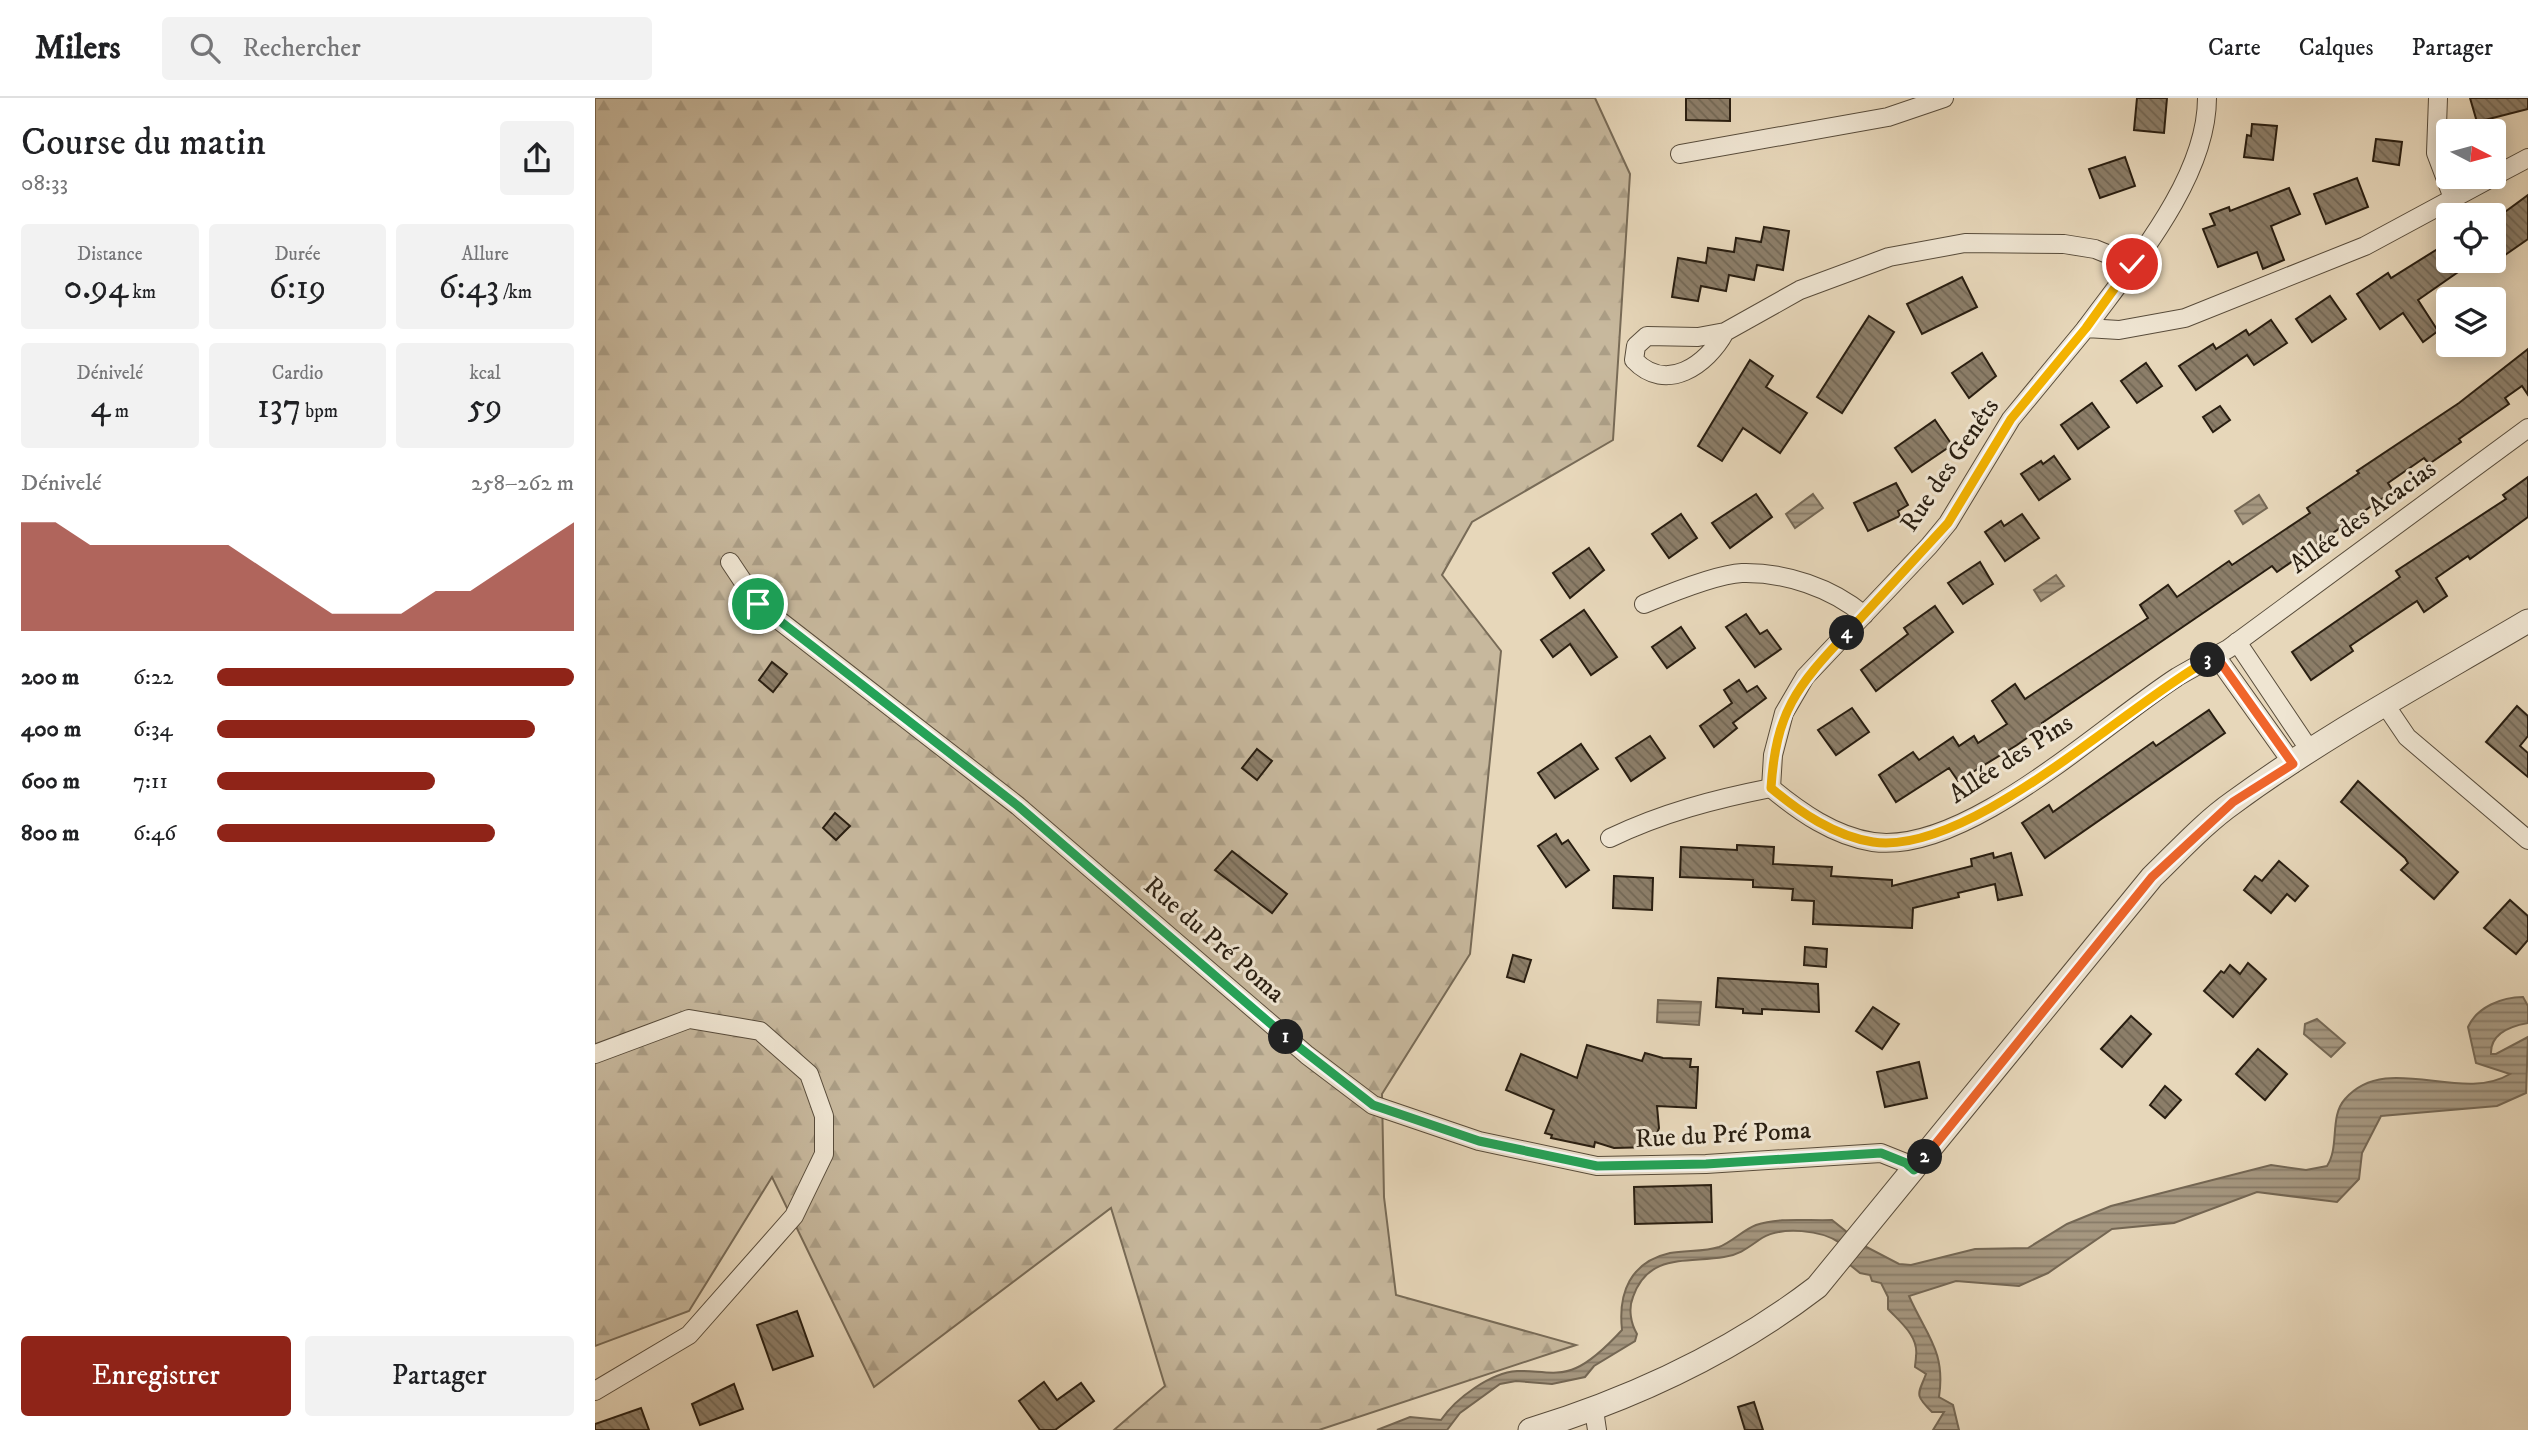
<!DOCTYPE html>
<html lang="fr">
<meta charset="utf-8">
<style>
body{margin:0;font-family:"IM FELL DW Pica",serif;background:#f2f2f2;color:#202124;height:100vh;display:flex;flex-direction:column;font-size:26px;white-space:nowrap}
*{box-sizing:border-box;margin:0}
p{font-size:23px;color:#757577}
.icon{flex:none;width:38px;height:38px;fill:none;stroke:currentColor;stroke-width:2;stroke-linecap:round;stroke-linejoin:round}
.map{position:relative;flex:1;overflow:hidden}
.sheet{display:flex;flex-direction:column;background:#fff;width:595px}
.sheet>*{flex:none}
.needle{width:46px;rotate:96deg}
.buttons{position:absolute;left:1841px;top:21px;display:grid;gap:14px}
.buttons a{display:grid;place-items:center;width:70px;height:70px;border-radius:7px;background:#fff;box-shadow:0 4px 18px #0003;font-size:35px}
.pin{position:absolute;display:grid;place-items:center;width:60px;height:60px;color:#fff;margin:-30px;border:4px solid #fff;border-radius:50%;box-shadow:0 2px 7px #0007}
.km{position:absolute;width:35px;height:35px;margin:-18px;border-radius:50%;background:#222;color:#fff;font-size:19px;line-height:35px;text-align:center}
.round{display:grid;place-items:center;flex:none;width:74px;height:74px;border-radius:7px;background:#f2f2f2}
.overview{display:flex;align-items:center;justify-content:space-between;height:119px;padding:0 21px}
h1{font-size:38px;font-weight:600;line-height:52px}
.stats{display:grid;grid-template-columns:repeat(3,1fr);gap:10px;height:119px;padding:7px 21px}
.stats div{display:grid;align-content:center;border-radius:7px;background:#f2f2f2;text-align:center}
.stats b{font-size:35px;font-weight:600}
.stats small{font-size:19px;font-weight:400}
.stats p{font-size:19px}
.chart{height:196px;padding:14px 21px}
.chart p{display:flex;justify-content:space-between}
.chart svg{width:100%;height:126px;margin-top:7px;fill:#8f2418;opacity:.7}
.primary-button{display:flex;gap:14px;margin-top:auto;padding:14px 21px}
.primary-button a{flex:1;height:80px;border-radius:7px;background:#8f2418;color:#fff;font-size:28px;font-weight:600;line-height:80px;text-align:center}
.primary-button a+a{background:#f2f2f2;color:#202124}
ul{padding:0 21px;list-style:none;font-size:23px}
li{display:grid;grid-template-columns:112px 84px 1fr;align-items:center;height:52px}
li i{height:18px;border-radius:9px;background:#8f2418}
header{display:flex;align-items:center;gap:42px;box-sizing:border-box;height:98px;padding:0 35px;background:#fff;border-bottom:2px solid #e0e0e0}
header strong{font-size:33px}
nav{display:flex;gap:38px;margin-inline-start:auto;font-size:24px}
.search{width:490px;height:63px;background:#f2f2f2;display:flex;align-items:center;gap:18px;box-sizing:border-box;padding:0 24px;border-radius:7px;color:#757577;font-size:26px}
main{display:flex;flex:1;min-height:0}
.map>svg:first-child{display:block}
</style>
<header>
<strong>Milers</strong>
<div class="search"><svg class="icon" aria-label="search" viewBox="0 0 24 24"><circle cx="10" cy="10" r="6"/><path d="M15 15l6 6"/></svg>Rechercher</div>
<nav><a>Carte</a><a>Calques</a><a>Partager</a></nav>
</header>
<main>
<section class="sheet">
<div class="overview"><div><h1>Course du matin</h1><p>08:33</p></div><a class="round"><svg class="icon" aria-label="share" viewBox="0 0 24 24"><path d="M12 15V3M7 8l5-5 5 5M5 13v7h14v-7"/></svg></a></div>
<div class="stats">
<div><p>Distance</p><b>0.94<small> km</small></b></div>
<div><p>Durée</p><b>6:19</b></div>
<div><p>Allure</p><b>6:43<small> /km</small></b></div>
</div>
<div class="stats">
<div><p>Dénivelé</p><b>4<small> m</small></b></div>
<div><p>Cardio</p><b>137<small> bpm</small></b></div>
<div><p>kcal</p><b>59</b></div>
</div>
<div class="chart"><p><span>Dénivelé</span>258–262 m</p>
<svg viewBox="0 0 160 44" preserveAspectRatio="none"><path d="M0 44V6L10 6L20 14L30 14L40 14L50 14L60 14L70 22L80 30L90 38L100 38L110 38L120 30L130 30L140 22L150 14L160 6V44z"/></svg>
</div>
<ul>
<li><b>200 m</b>6:22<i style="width:100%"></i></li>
<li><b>400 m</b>6:34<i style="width:89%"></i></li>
<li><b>600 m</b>7:11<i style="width:61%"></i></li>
<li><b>800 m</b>6:46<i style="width:78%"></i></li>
</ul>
<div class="primary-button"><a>Enregistrer</a><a>Partager</a></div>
</section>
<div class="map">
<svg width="1933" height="1332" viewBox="0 0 1933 1332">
<defs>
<pattern id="forest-firs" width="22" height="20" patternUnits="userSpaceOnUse" patternTransform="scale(1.75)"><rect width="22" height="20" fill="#c7b89d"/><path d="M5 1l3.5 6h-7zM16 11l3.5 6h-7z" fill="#ab9e86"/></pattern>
<pattern id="water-rules" width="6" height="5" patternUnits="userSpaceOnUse" patternTransform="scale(1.75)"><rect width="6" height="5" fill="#a69881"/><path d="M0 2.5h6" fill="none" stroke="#877b68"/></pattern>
<pattern id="building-back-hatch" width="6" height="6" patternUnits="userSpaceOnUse" patternTransform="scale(1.75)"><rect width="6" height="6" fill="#8c7e69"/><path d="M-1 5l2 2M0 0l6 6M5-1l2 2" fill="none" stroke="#726755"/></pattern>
</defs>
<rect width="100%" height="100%" fill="#e7d7ba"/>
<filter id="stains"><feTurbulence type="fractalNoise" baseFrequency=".00286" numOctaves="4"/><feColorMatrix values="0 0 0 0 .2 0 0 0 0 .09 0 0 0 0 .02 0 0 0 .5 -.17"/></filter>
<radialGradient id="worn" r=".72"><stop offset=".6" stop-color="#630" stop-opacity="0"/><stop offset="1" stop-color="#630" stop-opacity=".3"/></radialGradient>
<polygon fill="url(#forest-firs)" stroke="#786b57" stroke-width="2" points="0,0 1000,0 1035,76 1018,342 877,424 847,477 906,553 875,856 787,996 789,1099 801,1197 981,1247 724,1332 519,1332 570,1288 516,1110 279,1289 177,1079 94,1213 0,1248"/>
<g fill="url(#water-rules)" stroke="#746754" stroke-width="2">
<polygon points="1218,396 1228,410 1200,430 1191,416"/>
<polygon points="1664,397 1672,410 1648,426 1640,413"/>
<polygon points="1461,477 1469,488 1446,503 1439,492"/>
<path d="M1928 899 1933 908V925C1916 928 1895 935 1896 956H1901L1933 939 1931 995 1902 1008 1786 1018 1767 1055 1764 1081 1742 1104 1662 1094 1579 1125 1517 1131 1453 1175 1424 1188 1361 1183 1314 1198C1331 1237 1351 1253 1344 1299L1358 1307 1364 1332H1338L1349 1314H1337C1319 1296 1323 1297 1331 1276L1320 1269C1320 1266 1321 1262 1321 1258 1324 1238 1304 1223 1293 1211V1199L1286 1185 1277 1183 1275 1177 1265 1175 1255 1167 1232 1186 1264 1145 1304 1166 1316 1167 1380 1151 1433 1150 1472 1126 1516 1108 1676 1067 1711 1072 1732 1068C1745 1048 1734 1019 1750 1001 1792 953 1865 1006 1915 976L1881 965 1873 929C1882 909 1907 899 1928 899Z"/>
<polygon points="1063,902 1106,904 1104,927 1062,924"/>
<polygon points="1722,921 1750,945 1736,959 1709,936 1710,926"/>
<path d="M1237 1122 1253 1135 1245 1145C1227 1132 1187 1128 1167 1140 1155 1148 1145 1157 1129 1159 1092 1165 1053 1155 1038 1199 1033 1211 1036 1226 1042 1236L1040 1243 999 1268 990 1279 957 1286 921 1283 905 1286 865 1315 852 1332H782L815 1319 846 1322C861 1300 895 1275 922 1273 942 1272 962 1279 981 1270 997 1263 1015 1245 1027 1232 1023 1195 1035 1164 1075 1155 1091 1152 1109 1154 1124 1149 1137 1144 1148 1132 1161 1127 1184 1119 1213 1123 1237 1122Z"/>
</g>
<g fill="url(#building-back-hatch)" stroke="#291e11" stroke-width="2">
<polygon points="1091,0 1135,0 1135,23 1091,22"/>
<polygon points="1542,0 1572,0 1569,35 1539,32"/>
<polygon points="1875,0 1933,0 1933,11 1882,24"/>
<polygon points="1657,26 1682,28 1678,62 1649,59 1652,37 1656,38"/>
<polygon points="1781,41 1807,44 1804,67 1778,63"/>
<polygon points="1530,59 1540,88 1505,100 1494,71"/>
<polygon points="1762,80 1773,109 1731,126 1719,96"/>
<polygon points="1694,90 1705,116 1676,128 1689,162 1668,171 1662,154 1623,169 1608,131 1620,127 1615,116 1634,109 1635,113"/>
<polygon points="1933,97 1933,141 1910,157 1899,140 1899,122"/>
<polygon points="1169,129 1194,133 1188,172 1162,167 1159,182 1134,177 1131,193 1106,188 1103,203 1077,199 1083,160 1111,165 1113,150 1139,154 1141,140 1166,144"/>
<polygon points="1849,147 1853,163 1860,163 1866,172 1823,202 1843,233 1828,244 1808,215 1785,231 1762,196 1793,175 1796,180"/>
<polygon points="1367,179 1382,209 1327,236 1312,206"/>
<polygon points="1735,198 1751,221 1717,244 1701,221"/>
<polygon points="1274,218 1299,234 1247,315 1222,299"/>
<polygon points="1676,222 1692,245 1659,267 1652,257 1601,292 1584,268 1618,246 1621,251 1651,232 1654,237"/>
<polygon points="1933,251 1933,297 1927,288 1910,300 1914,306 1864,341 1866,344 1834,366 1829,360 1793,385 1798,393 1682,474 1677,468 1447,625 1449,628 1422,647 1363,683 1354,670 1301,704 1284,677 1318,654 1324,662 1358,639 1364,648 1379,638 1383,645 1412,626 1397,603 1420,586 1430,601 1553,520 1545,507 1573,487 1582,499 1634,463 1637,467 1715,415 1712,410 1764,375 1762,373 1864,305"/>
<polygon points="1387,255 1401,278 1374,300 1357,275"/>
<polygon points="1155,262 1178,278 1171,289 1212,315 1185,355 1148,330 1127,363 1103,348"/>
<polygon points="1551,265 1567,288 1542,305 1526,283"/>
<polygon points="1497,305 1514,329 1483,351 1466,327"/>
<polygon points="1625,308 1635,322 1618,334 1608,319"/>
<polygon points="1340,322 1357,347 1317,374 1300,350"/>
<polygon points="1459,358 1475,381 1444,402 1426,376 1446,363 1448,366"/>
<polygon points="1933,379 1933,419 1875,461 1873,458 1841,480 1852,498 1829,514 1822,503 1755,548 1758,553 1716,582 1697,554 1805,479 1801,473 1911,401 1908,397"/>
<polygon points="1301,385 1313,407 1303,413 1305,418 1273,433 1259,405"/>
<polygon points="1161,396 1177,419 1135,450 1117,425"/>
<polygon points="1086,416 1102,440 1074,460 1057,436"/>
<polygon points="1427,416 1444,440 1410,463 1390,434 1406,423 1409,428"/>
<polygon points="994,450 1009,472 975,500 958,475"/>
<polygon points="1385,464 1398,486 1368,506 1353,485"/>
<polygon points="1340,508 1358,534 1281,593 1266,572 1313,536 1309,530"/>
<polygon points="989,512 1022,559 996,577 975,546 958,559 946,542"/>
<polygon points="1151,516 1165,536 1172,532 1186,551 1160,569 1131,529"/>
<polygon points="1086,529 1100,550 1072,570 1057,549"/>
<polygon points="177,564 192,576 178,594 164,582"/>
<polygon points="1144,582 1152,594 1162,588 1171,600 1138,625 1142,630 1119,649 1105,628 1137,605 1129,592"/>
<polygon points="1922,608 1933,618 1933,638 1925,648 1933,655 1933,679 1891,644"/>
<polygon points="1257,610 1274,634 1241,657 1223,632"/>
<polygon points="1614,612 1630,635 1450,760 1427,725 1454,707 1458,714 1558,644 1561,648"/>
<polygon points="1055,638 1070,660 1036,683 1021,660"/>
<polygon points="986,646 1003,671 960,700 943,675"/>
<polygon points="662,651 677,663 662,682 647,670"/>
<polygon points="1763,683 1863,774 1839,801 1806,772 1813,765 1810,760 1746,704"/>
<polygon points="240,715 255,728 241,742 228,730"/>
<polygon points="961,736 967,746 973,742 994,772 971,789 943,748"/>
<polygon points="1142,747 1179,749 1178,766 1237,769 1236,778 1297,782 1297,788 1377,768 1376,761 1398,755 1399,760 1416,755 1427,797 1403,802 1400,786 1363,795 1364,799 1318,810 1317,830 1218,826 1219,803 1197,802 1198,791 1158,789 1158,782 1085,779 1086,749 1142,752"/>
<polygon points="637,753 692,796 677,815 620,772"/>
<polygon points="1684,763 1713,788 1700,803 1692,796 1676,815 1649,792 1660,778 1667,783"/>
<polygon points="1019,778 1058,780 1057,812 1018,810"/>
<polygon points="1915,802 1933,818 1933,842 1921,856 1889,830"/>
<polygon points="1210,849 1232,851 1231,869 1209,867"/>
<polygon points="918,857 936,862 929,884 912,879"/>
<polygon points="1653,865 1671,881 1638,919 1609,893 1626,873 1629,875 1635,867 1645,876"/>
<polygon points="1123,880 1223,886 1224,914 1167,911 1167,916 1148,915 1148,911 1121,909"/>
<polygon points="1278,909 1304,926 1287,951 1261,933"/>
<polygon points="1536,918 1556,936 1527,969 1506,951"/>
<polygon points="992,947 1047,963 1050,955 1068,960 1096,961 1095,969 1103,969 1101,1010 1062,1008 1064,1030 1057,1049 1019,1050 1000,1044 999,1049 956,1040 957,1037 950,1035 959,1012 911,992 926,956 982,980"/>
<polygon points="1663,951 1692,976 1670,1002 1641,976"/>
<polygon points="1324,964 1332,1000 1290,1009 1282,974"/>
<polygon points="1570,988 1586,1002 1570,1020 1555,1007"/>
<polygon points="1116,1087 1117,1124 1040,1126 1039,1089"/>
<polygon points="202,1213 218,1258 178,1272 162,1227"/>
<polygon points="449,1284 462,1302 486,1285 499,1303 460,1332 445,1332 424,1303"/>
<polygon points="139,1286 148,1311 105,1327 97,1306"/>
<polygon points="1159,1304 1168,1332 1150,1332 1143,1309"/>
<polygon points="46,1310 54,1332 0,1332 0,1326"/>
</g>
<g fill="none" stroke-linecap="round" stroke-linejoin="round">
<defs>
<g id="minor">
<polyline points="1843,0 1841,55 1858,100"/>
<polyline points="1085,56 1293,19 1349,0"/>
<polyline points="1899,78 1933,60"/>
<path d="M1491 230C1537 167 1612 81 1612 0"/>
<path d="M1130 234C1112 267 1071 296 1039 262L1041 248 1052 238 1103 239 1130 234 1205 192 1294 159 1370 145 1469 146 1500 151 1537 166"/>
<polyline points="135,464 163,506 423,708 712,957 778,1007 884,1043 1002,1068 1111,1066 1286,1055 1311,1065 1319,1072"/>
<path d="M1049 506C1073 496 1122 476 1147 475 1190 474 1237 490 1269 517"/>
<polyline points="1642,544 1716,654"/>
<polyline points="1621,558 1698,666"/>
<polyline points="1791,608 1812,639 1933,742"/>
<polyline points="1176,690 1178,657 1189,615 1210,579 1334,448 1353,425 1416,321 1491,230 1524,232 1590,220 1770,148 1898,79"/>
<path d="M1176 690C1205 714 1239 738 1278 744 1371 757 1506 628 1582 579 1599 569 1616 560 1633 551L1933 330"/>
<path d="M1015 740C1067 715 1120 701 1176 690"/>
<polyline points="0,956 94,921 165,933 214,976 229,1018 229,1056 199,1118 94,1237 0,1293"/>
<polyline points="999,1312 1002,1332"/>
</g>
<path id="tertiary" d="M935 1332C1039 1300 1136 1255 1222 1189L1557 779C1583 754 1609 725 1639 704 1732 636 1835 581 1933 523"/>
</defs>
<use href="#minor" stroke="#584c3b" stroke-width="20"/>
<use href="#tertiary" stroke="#584c3b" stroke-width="25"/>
<use href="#minor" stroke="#efe5d2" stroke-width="18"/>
<use href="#tertiary" stroke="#efe5d2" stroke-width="23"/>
</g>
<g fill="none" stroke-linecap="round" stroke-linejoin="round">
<defs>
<polyline id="split-1" points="163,506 423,708 691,939"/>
<polyline id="split-2" points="691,939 778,1007 884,1043 1002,1068 1111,1066 1286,1055 1311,1065 1319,1072 1330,1059"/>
<polyline id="split-3" points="1330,1059 1557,779 1638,704 1698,666 1621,558 1613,562"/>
<path id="split-4" d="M1252 535C1201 589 1181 614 1176 690 1205 714 1239 738 1278 744 1374 758 1529 609 1613 562"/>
<polyline id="split-5" points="1252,535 1353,425 1416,321 1491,230 1537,166"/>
</defs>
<use href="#split-1" stroke="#fff" stroke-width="14"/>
<use href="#split-2" stroke="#fff" stroke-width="14"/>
<use href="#split-3" stroke="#fff" stroke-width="14"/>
<use href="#split-4" stroke="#fff" stroke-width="14"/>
<use href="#split-5" stroke="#fff" stroke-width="14"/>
<use href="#split-1" stroke="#22a559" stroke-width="9"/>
<use href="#split-2" stroke="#22a559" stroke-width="9"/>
<use href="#split-3" stroke="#f0652b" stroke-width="9"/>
<use href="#split-4" stroke="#f5b400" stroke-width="9"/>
<use href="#split-5" stroke="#f5b400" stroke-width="9"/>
</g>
<g text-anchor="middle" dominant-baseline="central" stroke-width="6" stroke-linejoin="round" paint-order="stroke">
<g font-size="26" fill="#291e11" stroke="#efe5d2">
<text transform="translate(1355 367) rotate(-56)">Rue des Genêts</text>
<text transform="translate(1768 419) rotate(-36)">Allée des Acacias</text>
<text transform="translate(1416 661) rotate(-33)">Allée des Pins</text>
<text transform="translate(619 842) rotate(41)">Rue du Pré Poma</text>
<text transform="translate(1128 1037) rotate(-3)">Rue du Pré Poma</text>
</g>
</g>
<rect width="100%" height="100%" filter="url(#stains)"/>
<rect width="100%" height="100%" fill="url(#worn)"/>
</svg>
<div class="buttons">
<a><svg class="needle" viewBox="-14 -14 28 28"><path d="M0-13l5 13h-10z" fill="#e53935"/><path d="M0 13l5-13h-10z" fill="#757577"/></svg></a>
<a><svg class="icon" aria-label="locate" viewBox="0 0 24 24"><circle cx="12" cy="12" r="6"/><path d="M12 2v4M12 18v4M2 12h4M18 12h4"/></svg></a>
<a><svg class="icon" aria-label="layers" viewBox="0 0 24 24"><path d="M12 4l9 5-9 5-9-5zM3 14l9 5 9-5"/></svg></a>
</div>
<div class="pin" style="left:163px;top:506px;background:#1e9e55"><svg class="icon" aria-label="arrive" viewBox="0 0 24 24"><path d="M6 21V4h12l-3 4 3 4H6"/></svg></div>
<div class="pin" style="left:1537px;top:166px;background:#d93025"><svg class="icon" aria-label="check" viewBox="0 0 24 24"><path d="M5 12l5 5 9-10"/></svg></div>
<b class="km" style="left:691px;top:939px">1</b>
<b class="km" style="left:1330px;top:1059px">2</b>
<b class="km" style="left:1613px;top:562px">3</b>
<b class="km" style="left:1252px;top:535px">4</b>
</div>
</main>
